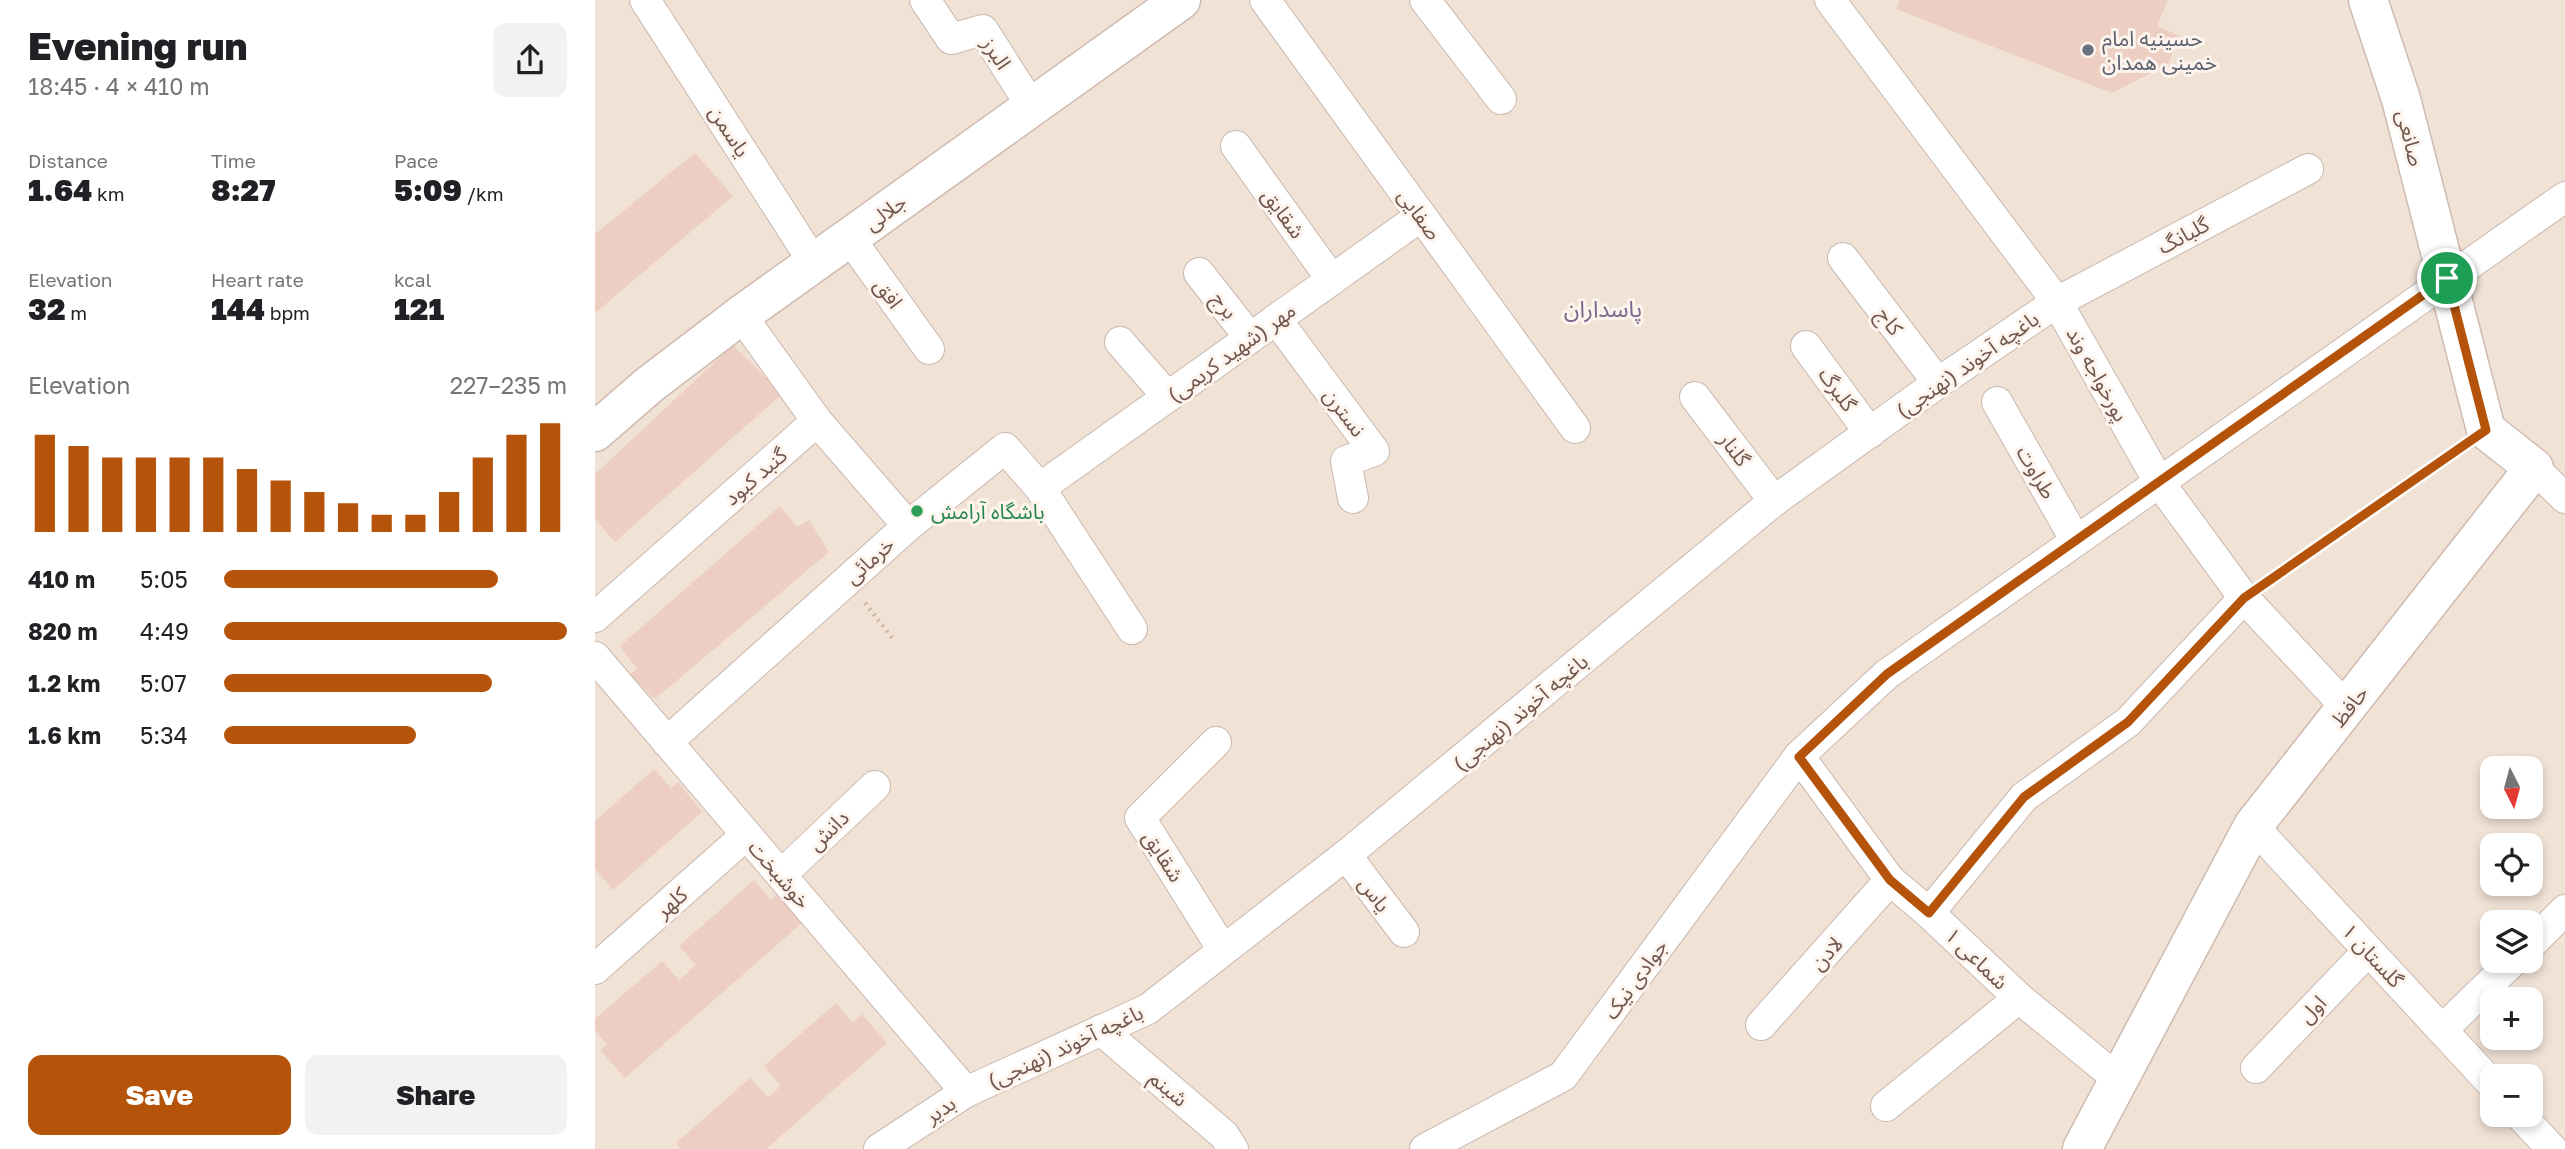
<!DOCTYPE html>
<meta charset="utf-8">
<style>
body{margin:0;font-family:"Golos Text","Noto Sans Arabic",sans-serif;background:#f2f2f2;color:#202124;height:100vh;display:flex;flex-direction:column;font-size:26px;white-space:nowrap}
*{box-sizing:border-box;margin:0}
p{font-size:23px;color:#757577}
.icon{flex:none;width:38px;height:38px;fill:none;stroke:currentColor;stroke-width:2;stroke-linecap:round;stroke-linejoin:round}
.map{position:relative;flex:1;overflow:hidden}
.panel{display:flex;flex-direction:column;background:#fff;width:595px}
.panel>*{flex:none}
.needle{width:46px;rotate:174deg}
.controls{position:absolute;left:1885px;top:756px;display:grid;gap:14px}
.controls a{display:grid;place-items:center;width:63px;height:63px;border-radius:14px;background:#fff;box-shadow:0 4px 10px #0003;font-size:35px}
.pin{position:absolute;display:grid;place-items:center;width:60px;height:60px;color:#fff;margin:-30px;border:4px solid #fff;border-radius:50%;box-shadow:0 2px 7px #0007}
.round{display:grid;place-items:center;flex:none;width:74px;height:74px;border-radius:14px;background:#f2f2f2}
.head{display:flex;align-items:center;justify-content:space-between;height:119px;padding:0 28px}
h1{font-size:38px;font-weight:800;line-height:52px}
.stats{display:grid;grid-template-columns:repeat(3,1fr);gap:10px;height:119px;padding:7px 28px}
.stats div{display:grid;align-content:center}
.stats b{font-size:30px;font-weight:800}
.stats small{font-size:19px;font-weight:400}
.stats p{font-size:19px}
.chart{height:196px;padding:14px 28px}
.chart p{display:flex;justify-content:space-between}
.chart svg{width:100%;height:126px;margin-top:7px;stroke:#b45309;stroke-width:6}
.button{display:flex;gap:14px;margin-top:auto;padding:14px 28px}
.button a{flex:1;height:80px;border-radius:14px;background:#b45309;color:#fff;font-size:28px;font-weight:800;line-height:80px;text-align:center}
.button a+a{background:#f2f2f2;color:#202124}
ul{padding:0 28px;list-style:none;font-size:23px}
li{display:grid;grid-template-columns:112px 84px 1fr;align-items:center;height:52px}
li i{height:18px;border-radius:9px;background:#b45309}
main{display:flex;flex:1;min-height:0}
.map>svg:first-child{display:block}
</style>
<main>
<section class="panel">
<div class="head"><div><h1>Evening run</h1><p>18:45 · 4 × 410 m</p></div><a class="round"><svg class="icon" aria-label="share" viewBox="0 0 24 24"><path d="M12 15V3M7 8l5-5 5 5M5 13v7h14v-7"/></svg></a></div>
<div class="stats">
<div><p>Distance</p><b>1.64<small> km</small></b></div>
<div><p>Time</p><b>8:27</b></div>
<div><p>Pace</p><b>5:09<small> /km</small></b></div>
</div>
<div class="stats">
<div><p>Elevation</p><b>32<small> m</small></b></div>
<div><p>Heart rate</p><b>144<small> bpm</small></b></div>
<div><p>kcal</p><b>121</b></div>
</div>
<div class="chart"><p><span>Elevation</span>227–235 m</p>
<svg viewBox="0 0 160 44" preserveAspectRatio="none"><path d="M5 44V10M15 44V14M25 44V18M35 44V18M45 44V18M55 44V18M65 44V22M75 44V26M85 44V30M95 44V34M105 44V38M115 44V38M125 44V30M135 44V18M145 44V10M155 44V6"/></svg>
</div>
<ul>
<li><b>410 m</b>5:05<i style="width:80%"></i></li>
<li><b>820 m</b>4:49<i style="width:100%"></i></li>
<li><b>1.2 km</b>5:07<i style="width:78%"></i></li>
<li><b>1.6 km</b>5:34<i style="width:56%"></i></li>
</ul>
<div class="button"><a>Save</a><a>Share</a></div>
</section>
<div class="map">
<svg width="1970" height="1149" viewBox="0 0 1970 1149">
<rect width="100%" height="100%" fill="#faf1e7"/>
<path fill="#f1e2d6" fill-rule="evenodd" d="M0 0H1970V1149H0ZM1897 768H1936V807H1897ZM1897 845H1936V884H1897ZM1897 922H1936V961H1897ZM1897 999H1936V1038H1897ZM1897 1076H1936V1115H1897Z"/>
<g fill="#eccfc2">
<polygon points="1305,0 1573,0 1562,26 1585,36 1573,64 1517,93 1301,9"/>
<polygon points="100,153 138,196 0,313 0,234"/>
<polygon points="138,345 187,394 20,542 0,519 0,474"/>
<polygon points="185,506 202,527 214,520 234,552 60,699 34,675 42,669 25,646"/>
<polygon points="59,769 76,788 83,782 107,812 18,890 0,869 0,821"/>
<polygon points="159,880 176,900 183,894 207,923 30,1078 5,1050 12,1044 0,1031 0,1019 67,961 84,980 101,965 84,946"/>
<polygon points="241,1003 258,1023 267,1014 292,1043 171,1149 86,1149 81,1143 155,1078 173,1097 186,1086 169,1066"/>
</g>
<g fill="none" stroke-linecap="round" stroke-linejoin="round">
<defs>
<g id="street">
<polyline points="50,0 219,263"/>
<polyline points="330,0 356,39 388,30 437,107"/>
<polyline points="670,0 980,428"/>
<polyline points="830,0 906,99"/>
<polyline points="1235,0 1462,302 1564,482 1649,598 1752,708"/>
<polyline points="641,146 737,280"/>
<polyline points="254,237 334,349"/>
<polyline points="1248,258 1343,383"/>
<polyline points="604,273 655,338"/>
<polyline points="146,315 222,421 313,526"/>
<polyline points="681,319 779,451 751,461 758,498"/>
<polyline points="525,342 573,397"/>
<polyline points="1211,346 1275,433"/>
<polyline points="1100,397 1179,501"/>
<polyline points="1402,402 1481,541"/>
<polyline points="1939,468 1970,498"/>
<polyline points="445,488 826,216"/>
<polyline points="0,617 222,421"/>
<polyline points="0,657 371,1092"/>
<polyline points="72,742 313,526 410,448 445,488 537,629"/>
<polyline points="621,742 545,818 628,950"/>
<polyline points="1204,756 1295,880 1334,913 1424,998 1524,1080"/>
<polyline points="1658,826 1897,1084"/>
<polyline points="751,855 809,932"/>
<polyline points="186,875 280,786"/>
<polyline points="1334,913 1429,797 1533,722 1649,598"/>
<polyline points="1936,944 1970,910"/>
<polyline points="0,969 151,835"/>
<polyline points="1166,1025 1295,880"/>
<polyline points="506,1030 629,1135 638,1149"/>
<polyline points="1847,1030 1918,961"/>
<polyline points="1661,1068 1773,951"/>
<polyline points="1291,1106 1424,998"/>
<polyline points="1925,1115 1957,1149"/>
<polyline points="284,1149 371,1092 553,1009 751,855 1179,501 1343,383 1462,302 1713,169"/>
<polyline points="830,1149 968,1076 1204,756 1292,674 1970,197"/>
</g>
<g id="secondary">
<polyline points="0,432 54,385 146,315 586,0"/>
<polyline points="1487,1149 1658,826 1939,468 1891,430 1806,99 1773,0"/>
</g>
</defs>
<use href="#street" stroke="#cbb8ae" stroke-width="32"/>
<use href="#secondary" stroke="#cfbaaf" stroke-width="41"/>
<g stroke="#d1b2a5" stroke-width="4.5" stroke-dasharray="2 5" stroke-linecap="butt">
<polyline points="1673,581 1865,448"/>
<polyline points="270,603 298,639"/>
</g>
<use href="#street" stroke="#fff" stroke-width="30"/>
<use href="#secondary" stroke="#fff" stroke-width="38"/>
</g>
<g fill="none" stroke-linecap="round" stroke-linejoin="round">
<defs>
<polygon id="route" points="1852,278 1891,430 1649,598 1533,722 1429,797 1334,913 1295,880 1204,757 1292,674"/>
</defs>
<use href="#route" stroke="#fff" stroke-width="14"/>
<use href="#route" stroke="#b45309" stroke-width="9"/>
</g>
<circle fill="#6b7280" stroke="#fdf5ed" stroke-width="2.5" cx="1493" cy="50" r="7"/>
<circle fill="#2e9e5b" stroke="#fdf5ed" stroke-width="2.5" cx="322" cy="511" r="7"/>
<g text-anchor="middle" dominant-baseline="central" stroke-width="6" stroke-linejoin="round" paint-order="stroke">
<g font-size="21" fill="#5b616d" stroke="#fdf5ed" text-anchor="start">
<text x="1507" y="38">حسینیه امام<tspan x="1507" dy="24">خمینی همدان</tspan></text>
</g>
<g font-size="21" fill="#71574e" stroke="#fdf5ed">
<text transform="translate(402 53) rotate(57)">البرز</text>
<text transform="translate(135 131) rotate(57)">یاسمن</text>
<text transform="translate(1816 138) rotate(76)">صانعی</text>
<text transform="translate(290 212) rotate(-36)">جلالی</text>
<text transform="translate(689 213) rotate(54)">شقایق</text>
<text transform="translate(825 214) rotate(54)">صفایی</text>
<text transform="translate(1588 235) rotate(-28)">گلبانگ</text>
<text transform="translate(294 293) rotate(54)">افق</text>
<text transform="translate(630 305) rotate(52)">برج</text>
<text transform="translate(1295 321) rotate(53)">کاج</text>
<text transform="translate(636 352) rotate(-36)">مهر (شهید کریمی)</text>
<text transform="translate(1372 364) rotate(-35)">باغچه آخوند (نهنجی)</text>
<text transform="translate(1503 374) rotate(61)">پورخواجه وند</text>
<text transform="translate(1243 389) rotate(54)">گلبرگ</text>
<text transform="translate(750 412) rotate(53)">نسترن</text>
<text transform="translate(1140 449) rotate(53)">گلنار</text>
<text transform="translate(1442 472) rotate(60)">طراوت</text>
<text transform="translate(160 476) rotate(-41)">گنبد کبود</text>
<text transform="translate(274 560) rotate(-42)">خرمائی</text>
<text transform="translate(1754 706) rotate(-52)">حافظ</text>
<text transform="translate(925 712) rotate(-40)">باغچه آخوند (نهنجی)</text>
<text transform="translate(233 830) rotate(-44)">دانش</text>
<text transform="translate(569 856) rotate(58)">شقایق</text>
<text transform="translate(185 874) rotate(49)">خوشبخت</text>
<text transform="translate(780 894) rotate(53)">یاس</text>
<text transform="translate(76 902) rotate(-41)">کلهر</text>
<text transform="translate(1231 953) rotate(-48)">لادن</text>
<text transform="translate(1778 955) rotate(47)">گلستان ۱</text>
<text transform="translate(1382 958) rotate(44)">شماعی ۱</text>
<text transform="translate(1040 979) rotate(-54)">جوادی نیک</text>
<text transform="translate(1717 1009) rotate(-46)">اول</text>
<text transform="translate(470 1046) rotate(-25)">باغچه آخوند (نهنجی)</text>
<text transform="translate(574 1088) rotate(40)">شبنم</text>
<text transform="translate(345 1109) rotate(-33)">بدیر</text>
</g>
<g font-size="21" fill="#27864d" stroke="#fdf5ed" text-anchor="start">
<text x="336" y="511">باشگاه آرامش</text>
</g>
<g font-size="23" fill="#7c668c" stroke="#fdf5ed">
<text x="1008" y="308">پاسداران</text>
</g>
</g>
</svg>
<div class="controls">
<a><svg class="needle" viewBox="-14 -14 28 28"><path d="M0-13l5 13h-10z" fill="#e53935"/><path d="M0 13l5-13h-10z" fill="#757577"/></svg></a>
<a><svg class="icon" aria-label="locate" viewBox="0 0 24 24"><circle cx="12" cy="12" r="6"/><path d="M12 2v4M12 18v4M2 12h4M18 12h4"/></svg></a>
<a><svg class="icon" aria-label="layers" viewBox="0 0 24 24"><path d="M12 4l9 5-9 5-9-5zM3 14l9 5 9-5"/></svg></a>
<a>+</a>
<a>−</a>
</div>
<div class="pin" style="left:1852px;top:278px;background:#1e9e55"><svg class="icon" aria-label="arrive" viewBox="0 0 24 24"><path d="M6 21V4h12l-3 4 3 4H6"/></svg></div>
</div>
</main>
